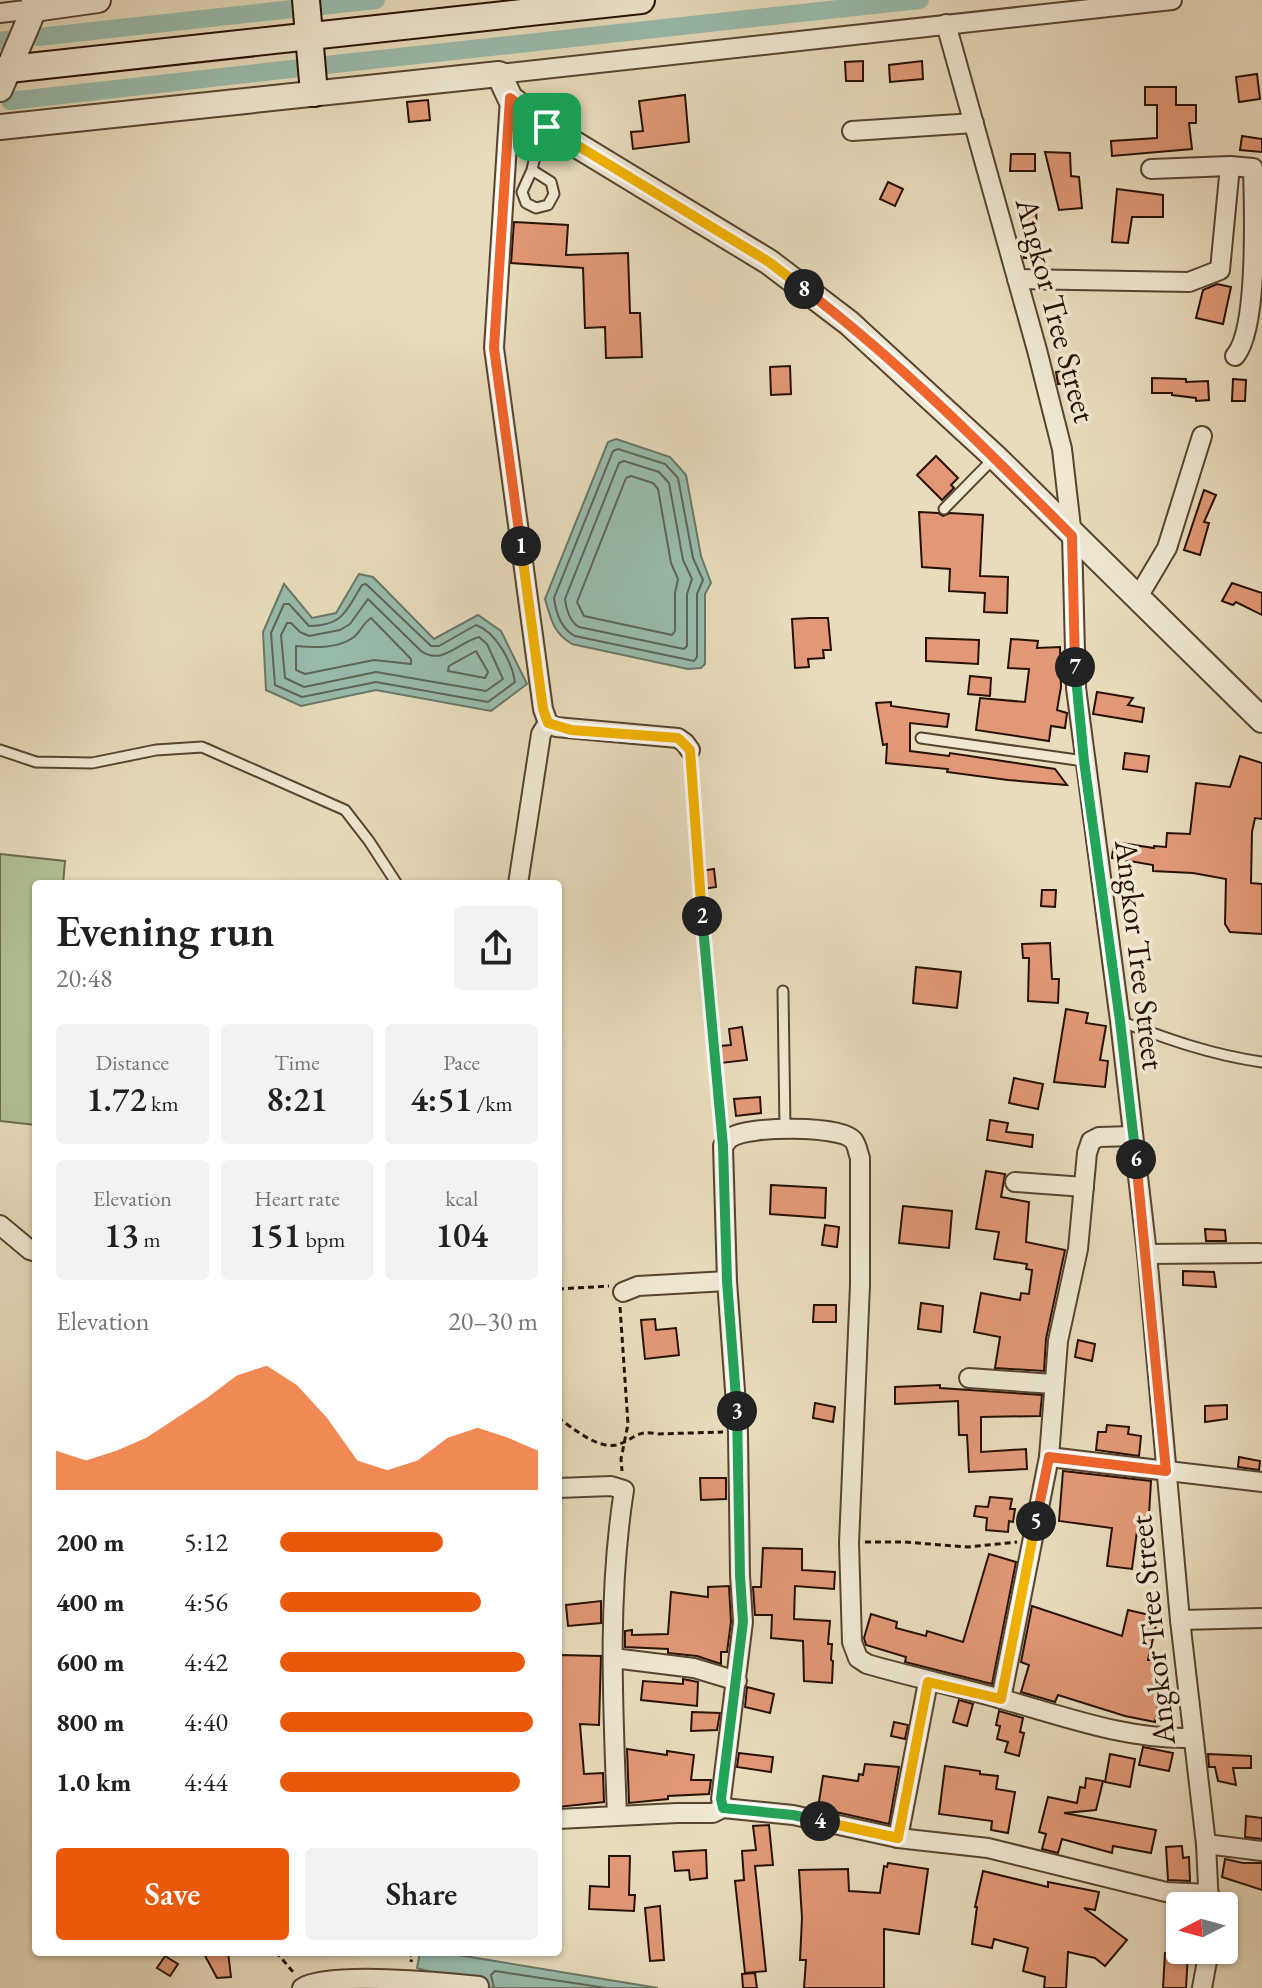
<!DOCTYPE html>
<meta charset="utf-8">
<style>
body{margin:0;font-family:"EB Garamond",serif;background:#f2f2f2;color:#202124;height:100vh;display:flex;flex-direction:column;font-size:30px;white-space:nowrap}
*{box-sizing:border-box;margin:0}
p{font-size:26px;color:#757577}
.icon{flex:none;width:44px;height:44px;fill:none;stroke:currentColor;stroke-width:2;stroke-linecap:round;stroke-linejoin:round}
.map{position:relative;flex:1;overflow:hidden}
.side{position:absolute;left:32px;top:880px;width:530px;height:1076px;display:flex;flex-direction:column;background:#fff;border-radius:8px;box-shadow:0 2px 6px #0004}
.side>*{flex:none}
.needle{width:52px;rotate:264deg}
.buttons{position:absolute;left:1166px;top:1892px;display:grid;gap:16px}
.buttons a{display:grid;place-items:center;width:72px;height:72px;border-radius:8px;background:#fff;box-shadow:0 2px 6px #0004;font-size:40px}
.pin{position:absolute;display:grid;place-items:center;width:68px;height:68px;color:#fff;margin:-34px;border-radius:16px;box-shadow:0 4px 12px #0006}
.km{position:absolute;width:40px;height:40px;margin:-20px;border-radius:50%;background:#222;color:#fff;font-size:22px;line-height:40px;text-align:center}
.round{display:grid;place-items:center;flex:none;width:84px;height:84px;border-radius:8px;background:#f2f2f2}
.overview{display:flex;align-items:center;justify-content:space-between;height:136px;padding:0 24px}
h1{font-size:44px;font-weight:600;line-height:60px}
.stats{display:grid;grid-template-columns:repeat(3,1fr);gap:12px;height:136px;padding:8px 24px}
.stats div{display:grid;align-content:center;border-radius:8px;background:#f2f2f2;text-align:center}
.stats b{font-size:34px;font-weight:600}
.stats small{font-size:22px;font-weight:400}
.stats p{font-size:22px}
.chart{height:224px;padding:16px 24px}
.chart p{display:flex;justify-content:space-between}
.chart svg{width:100%;height:144px;margin-top:8px;fill:#ea580c;opacity:.7}
.cta{display:flex;gap:16px;margin-top:auto;padding:16px 24px}
.cta a{flex:1;height:92px;border-radius:8px;background:#ea580c;color:#fff;font-size:32px;font-weight:600;line-height:92px;text-align:center}
.cta a+a{background:#f2f2f2;color:#202124}
ul{padding:0 24px;list-style:none;font-size:26px}
li{display:grid;grid-template-columns:128px 96px 1fr;align-items:center;height:60px}
li i{height:20px;border-radius:10px;background:#ea580c}
.map>svg:first-child{display:block}
</style>
<div class="map">
<svg width="1262" height="1988" viewBox="0 0 1262 1988">
<rect width="100%" height="100%" fill="#e8dcbc"/>
<filter id="stains"><feTurbulence type="fractalNoise" baseFrequency=".0025" numOctaves="4"/><feColorMatrix values="0 0 0 0 .2 0 0 0 0 .09 0 0 0 0 .02 0 0 0 .5 -.17"/></filter>
<radialGradient id="worn" r=".72"><stop offset=".6" stop-color="#630" stop-opacity="0"/><stop offset="1" stop-color="#630" stop-opacity=".3"/></radialGradient>
<polygon fill="#b1c294" stroke="#6c6a4b" stroke-width="2" points="0,854 65,861 63,884 36,884 36,1125 0,1121"/>
<g fill="#98bcad" stroke="#6b7869" stroke-width="2">
<path d="M616 439 670 457 686 475 701 556 711 583 705 594V664L701 668 688 669 572 644C553 633 551 619 545 599L608 442Z"/>
<polygon points="359,574 373,577 434,639 478,615 501,631 527,684 491,711 376,690 301,706 266,690 263,632 284,584 312,618 336,613"/>
<polygon points="420,1952 440,1952 658,1988 487,1988 417,1968"/>
</g>
<g fill="none" stroke-linecap="round" stroke-linejoin="round">
<g stroke="#606658" stroke-width="2">
<path d="M618 449 665 464 678 478 693 558 703 580 697 594V657L694 661 575 636C561 629 556 613 554 598L613 451Z"/>
<path d="M624 461 659 472 669 483 683 560 692 579 687 594V646L684 649 579 627C570 622 566 609 565 599L619 463Z"/>
<polygon points="631,476 653,483 658,489 671,563 678,579 675,593 675,631 672,635 584,616 577,602 626,478"/>
<path d="M366 584 431 646H439L476 625C496 632 512 662 515 682L488 702 376 682 302 697 275 685 271 633 284 604H289L309 626C343 626 346 611 362 585Z"/>
<path d="M368 599 421 651C442 666 459 642 479 637L487 644 503 679 486 691 376 672 304 687 285 678 281 635 287 623H291L300 632 309 636 340 630 350 624Z"/>
<path d="M371 618 411 659V664L374 660 305 674 296 670V646C314 648 338 649 354 637 361 631 364 622 371 618Z"/>
<polygon points="476,651 488,672 485,678 448,671 449,666"/>
<polyline points="494,1988 491,1975 495,1971 606,1988"/>
</g>
<g stroke="#98bcad" stroke-width="18">
<polyline points="322,6 376,0"/>
<polyline points="38,37 292,9"/>
<polyline points="0,41 6,40"/>
<polyline points="326,65 920,0"/>
<polyline points="10,101 300,68"/>
</g>
</g>
<g fill="#e29877" stroke="#271102" stroke-width="2">
<polygon points="863,61 863,81 846,81 845,62"/>
<polygon points="922,61 923,79 890,82 889,65"/>
<polygon points="1257,74 1260,99 1239,102 1236,77"/>
<polygon points="1145,87 1176,87 1176,105 1196,105 1196,123 1189,123 1192,149 1112,156 1111,141 1157,138 1157,105 1145,105"/>
<polygon points="685,95 689,142 633,149 631,132 643,131 639,101"/>
<polygon points="428,100 430,120 409,122 407,102"/>
<polygon points="1242,136 1262,139 1262,152 1240,150"/>
<polygon points="1045,152 1070,153 1071,176 1079,177 1082,208 1059,210"/>
<polygon points="1011,154 1035,154 1035,171 1010,171"/>
<polygon points="888,182 903,189 895,206 880,199"/>
<polygon points="1117,189 1163,195 1163,217 1132,217 1128,243 1112,242"/>
<polygon points="1016,204 1036,204 1037,242 1041,242 1042,258 1024,258 1023,222 1019,222"/>
<polygon points="514,222 568,225 566,255 628,253 630,313 640,313 642,357 606,358 605,327 585,328 583,268 511,263"/>
<polygon points="1217,284 1231,287 1223,324 1196,318 1203,290"/>
<polygon points="790,366 791,394 771,395 770,367"/>
<polygon points="1076,369 1078,383 1058,384 1056,372"/>
<polygon points="1152,378 1186,379 1186,382 1208,381 1209,400 1196,401 1196,398 1172,395 1172,393 1152,393"/>
<polygon points="1233,379 1246,380 1245,401 1232,401"/>
<polygon points="936,456 958,478 951,485 954,488 942,500 917,475"/>
<polygon points="1204,490 1216,495 1204,522 1209,523 1200,555 1184,550"/>
<polygon points="919,512 938,513 943,516 950,513 983,515 980,576 1008,577 1007,613 984,612 985,593 949,591 950,569 922,567"/>
<polygon points="1232,583 1262,593 1262,615 1236,602 1233,605 1222,601"/>
<polygon points="810,618 828,618 831,650 823,650 824,658 808,659 809,667 795,668 792,619"/>
<polygon points="926,638 979,640 978,664 926,661"/>
<polygon points="1011,639 1038,641 1037,648 1060,647 1061,687 1057,710 1067,713 1065,728 1051,726 1049,741 976,730 980,698 1025,702 1029,669 1008,668"/>
<polygon points="970,676 991,678 990,696 968,694"/>
<polygon points="1097,692 1133,698 1128,705 1144,708 1142,722 1093,714"/>
<polygon points="891,702 891,706 949,714 947,727 910,723 910,751 949,756 950,753 1055,769 1067,785 1008,780 947,772 948,769 886,763 887,744 883,745 876,703"/>
<polygon points="1125,753 1149,756 1147,772 1123,769"/>
<polygon points="1240,756 1262,763 1262,819 1255,818 1252,832 1251,883 1262,884 1262,934 1230,932 1225,924 1226,879 1193,873 1153,871 1153,865 1112,858 1114,842 1154,848 1154,846 1166,847 1167,833 1190,834 1196,783 1230,787"/>
<polygon points="714,869 716,887 702,889 700,871"/>
<polygon points="1042,890 1056,890 1055,907 1041,906"/>
<polygon points="1050,943 1052,979 1059,979 1058,1003 1028,1001 1029,958 1023,958 1022,944"/>
<polygon points="916,967 961,972 957,1008 913,1003"/>
<polygon points="1066,1009 1088,1013 1086,1023 1106,1026 1100,1060 1108,1061 1105,1087 1054,1082"/>
<polygon points="742,1027 747,1060 721,1063 719,1046 731,1045 729,1029"/>
<polygon points="1014,1078 1043,1084 1038,1109 1009,1103"/>
<polygon points="760,1097 761,1113 736,1116 734,1099"/>
<polygon points="990,1120 1008,1123 1006,1132 1033,1135 1032,1147 987,1140"/>
<polygon points="986,1171 1005,1174 1001,1197 1029,1202 1026,1242 1065,1250 1046,1339 1044,1371 995,1368 1000,1337 974,1332 981,1293 1020,1300 1021,1293 1029,1294 1032,1270 1026,1269 1027,1264 994,1259 999,1232 976,1229"/>
<polygon points="771,1185 826,1188 825,1218 770,1214"/>
<polygon points="903,1206 952,1211 949,1248 899,1243"/>
<polygon points="825,1225 839,1227 837,1247 822,1245"/>
<polygon points="1205,1229 1225,1230 1226,1241 1206,1241"/>
<polygon points="1183,1271 1214,1272 1216,1287 1183,1285"/>
<polygon points="921,1303 943,1306 941,1332 918,1329"/>
<polygon points="814,1305 836,1305 836,1322 813,1322"/>
<polygon points="655,1319 656,1330 676,1328 679,1355 645,1359 641,1320"/>
<polygon points="1078,1340 1095,1344 1092,1361 1075,1357"/>
<polygon points="940,1385 940,1388 1042,1395 1040,1416 981,1417 981,1452 1026,1449 1027,1469 969,1472 967,1435 959,1435 958,1401 895,1404 895,1387"/>
<polygon points="815,1403 835,1407 833,1422 813,1418"/>
<polygon points="1227,1405 1227,1419 1205,1422 1205,1406"/>
<polygon points="1107,1425 1129,1427 1128,1434 1141,1436 1139,1456 1096,1450 1098,1432 1106,1432"/>
<polygon points="1239,1457 1260,1461 1259,1470 1238,1467"/>
<polygon points="1063,1471 1151,1481 1148,1532 1137,1531 1132,1569 1107,1566 1112,1528 1059,1521"/>
<polygon points="700,1478 726,1478 726,1499 701,1500"/>
<polygon points="990,1497 1012,1499 1010,1509 1015,1509 1013,1522 1009,1521 1008,1532 986,1530 987,1518 974,1516 976,1506 988,1507"/>
<polygon points="763,1548 802,1549 802,1570 835,1572 834,1589 795,1586 794,1619 830,1621 828,1644 832,1644 831,1660 833,1661 832,1683 804,1681 803,1641 771,1638 772,1615 755,1615 753,1587 761,1587"/>
<polygon points="989,1554 1016,1562 992,1684 905,1662 906,1657 866,1645 864,1638 871,1614 897,1622 896,1628 926,1636 927,1631 963,1642"/>
<polygon points="729,1586 731,1622 727,1652 721,1652 721,1664 697,1656 668,1653 668,1649 625,1647 625,1631 632,1630 632,1635 668,1634 671,1592 708,1597 708,1587"/>
<polygon points="601,1601 601,1623 568,1626 566,1605"/>
<polygon points="1032,1606 1122,1636 1128,1610 1158,1617 1148,1660 1156,1660 1152,1691 1160,1693 1155,1722 1125,1716 1058,1695 1055,1702 1021,1692 1029,1665 1021,1662"/>
<polygon points="561,1655 601,1656 599,1725 580,1724 584,1774 603,1773 604,1802 558,1807 558,1677"/>
<polygon points="683,1679 698,1682 697,1706 641,1700 643,1681 683,1684"/>
<polygon points="747,1687 774,1694 770,1713 745,1707"/>
<polygon points="959,1700 973,1704 967,1726 953,1722"/>
<polygon points="999,1711 1023,1718 1020,1732 1024,1733 1019,1756 1005,1752 1008,1742 997,1739 1000,1726 996,1725"/>
<polygon points="692,1712 720,1713 717,1730 691,1731"/>
<polygon points="894,1722 908,1725 905,1739 891,1736"/>
<polygon points="1143,1747 1173,1753 1169,1771 1139,1765"/>
<polygon points="627,1749 667,1755 667,1751 694,1755 691,1780 711,1780 709,1794 668,1796 668,1799 629,1803"/>
<polygon points="739,1753 773,1757 771,1772 737,1767"/>
<polygon points="1110,1754 1135,1759 1130,1787 1105,1782"/>
<polygon points="1208,1754 1251,1756 1251,1768 1233,1768 1236,1785 1218,1781 1215,1767 1209,1767"/>
<polygon points="865,1764 899,1767 889,1824 818,1808 823,1776 858,1781 859,1774 863,1775"/>
<polygon points="945,1766 980,1771 980,1774 998,1776 996,1789 1015,1792 1008,1833 991,1830 992,1821 939,1814"/>
<polygon points="1086,1778 1103,1781 1096,1810 1064,1813 1156,1830 1151,1853 1113,1846 1112,1853 1062,1839 1058,1853 1042,1849 1046,1834 1039,1832 1048,1797 1077,1803 1080,1787 1085,1788"/>
<polygon points="1246,1816 1262,1818 1262,1839 1245,1837"/>
<polygon points="769,1825 773,1865 755,1866 766,1971 745,1973 735,1881 744,1880 742,1851 756,1850 753,1826"/>
<polygon points="1182,1846 1183,1858 1189,1857 1190,1881 1168,1880 1166,1847"/>
<polygon points="706,1850 707,1878 690,1880 689,1870 675,1871 673,1852"/>
<polygon points="609,1856 630,1856 629,1895 635,1895 634,1911 589,1909 590,1886 609,1887"/>
<polygon points="1225,1859 1243,1863 1262,1863 1262,1890 1222,1877"/>
<polygon points="888,1863 928,1869 919,1934 884,1929 884,1988 804,1988 806,1960 800,1960 802,1918 799,1870 848,1869 849,1891 880,1893 884,1866 887,1867"/>
<polygon points="983,1871 1048,1887 1048,1882 1099,1892 1095,1910 1084,1908 1127,1940 1105,1966 1095,1958 1068,1952 1066,1988 1044,1988 1045,1977 1023,1971 1028,1948 994,1939 992,1948 972,1944 977,1907 975,1907"/>
<polygon points="660,1906 664,1960 650,1961 645,1908"/>
<polygon points="203,1952 228,1952 231,1977 217,1978"/>
<polygon points="1165,1953 1188,1954 1186,1988 1163,1988"/>
<polygon points="165,1956 178,1964 170,1976 157,1968"/>
<polygon points="755,1973 757,1988 743,1988 742,1974"/>
</g>
<g fill="none" stroke-linecap="round" stroke-linejoin="round">
<defs>
<g id="service">
<polyline points="532,170 551,182 554,194 548,205 536,208 526,203 522,192 532,170 537,147 545,130"/>
<polyline points="944,509 995,457"/>
<polyline points="921,738 1084,761"/>
<polyline points="0,750 36,762 92,763 156,750 202,747 345,810 369,841 397,884"/>
<polyline points="783,991 785,1128"/>
<path d="M1120 1021C1167 1039 1212 1055 1262 1062"/>
</g>
<g id="minor">
<polyline points="0,13 34,9"/>
<polyline points="946,24 1037,350 1062,449 1072,536 1076,688 1120,1021 1147,1254 1180,1620 1206,1844 1209,1906"/>
<polyline points="499,74 1172,0"/>
<polyline points="510,98 494,348 543,709 548,723 556,727 678,738 685,743 690,750"/>
<polyline points="852,131 974,123"/>
<path d="M1151 169 1230 166 1253 168C1254 207 1259 328 1235 356"/>
<polyline points="1017,279 1189,282 1220,270 1230,166"/>
<polyline points="1138,597 1167,548 1202,436"/>
<polyline points="518,884 541,734 548,723"/>
<polyline points="1015,1182 1084,1187"/>
<polyline points="0,1225 30,1250 36,1252"/>
<polyline points="1147,1254 1259,1253"/>
<polyline points="623,1292 638,1286 727,1281"/>
<polyline points="969,1378 1053,1384"/>
<polyline points="1049,1457 1262,1482"/>
<path d="M558 1488 611 1486 624 1490C607 1598 613 1707 617 1815"/>
<polyline points="1180,1620 1262,1618"/>
<polyline points="613,1658 694,1668 737,1681"/>
<polyline points="1001,1699 1049,1457 1058,1341 1078,1249 1087,1153 1091,1141 1099,1137 1133,1136"/>
<path d="M723 1808 721 1799 743 1622 740 1575 738 1432 727 1281 723 1146C726 1143 728 1139 732 1137 748 1126 840 1125 853 1140 857 1144 858 1153 860 1158V1285L849 1543 852 1642 858 1658 867 1664C912 1677 959 1687 1005 1700 1066 1717 1128 1740 1192 1738"/>
<polyline points="558,1819 677,1813 713,1813 723,1808 793,1815 898,1838 988,1848 1166,1892 1209,1894"/>
<polyline points="898,1838 928,1682"/>
<polyline points="1206,1844 1262,1851"/>
<path d="M302 1988C326 1971 445 1982 479 1986"/>
<polyline points="1202,1988 1209,1950"/>
</g>
<g id="tertiary">
<polyline points="34,9 98,0"/>
<polyline points="0,89 34,9 34,0"/>
<polyline points="0,127 499,74 510,98 547,127 769,262 849,323 995,457 1262,720"/>
</g>
<g id="secondary">
<polyline points="306,0 314,93"/>
<polyline points="0,70 641,0"/>
</g>
</defs>
<use href="#service" stroke="#574430" stroke-width="13"/>
<use href="#minor" stroke="#574430" stroke-width="22"/>
<use href="#tertiary" stroke="#574430" stroke-width="28"/>
<use href="#secondary" stroke="#271102" stroke-width="30"/>
<g stroke="#271102" stroke-width="3" stroke-dasharray="6 4" stroke-linecap="butt">
<polyline points="691,767 697,862 721,1122"/>
<polyline points="558,1289 609,1286"/>
<polyline points="620,1307 628,1424 621,1459 622,1471"/>
<path d="M558 1418C573 1428 597 1449 616 1445 633 1441 636 1429 657 1434L723 1432"/>
<polyline points="865,1542 904,1542 968,1547 1017,1542"/>
<polyline points="276,1952 294,1973"/>
<polyline points="407,1952 412,1956 411,1962"/>
</g>
<use href="#service" stroke="#f0e8d3" stroke-width="9"/>
<use href="#minor" stroke="#f0e8d3" stroke-width="18"/>
<use href="#tertiary" stroke="#f0e8d3" stroke-width="24"/>
<use href="#secondary" stroke="#f0e8d3" stroke-width="26"/>
</g>
<g fill="none" stroke-linecap="round" stroke-linejoin="round">
<defs>
<polyline id="split-1" points="521,546 494,348 510,98 547,127"/>
<polyline id="split-2" points="521,546 543,709 548,723 571,730 678,738 690,750 702,916"/>
<polyline id="split-3" points="702,916 723,1146 727,1281 737,1411"/>
<polyline id="split-4" points="737,1411 740,1575 743,1622 721,1799 723,1808 793,1815 820,1821"/>
<polyline id="split-5" points="820,1821 898,1838 928,1682 1001,1699 1036,1521"/>
<polyline id="split-6" points="1036,1521 1049,1457 1166,1471 1136,1159"/>
<polyline id="split-7" points="1075,667 1084,761 1120,1021 1136,1159"/>
<path id="split-8" d="M804 289C901 363 987 450 1072 536L1075 667"/>
<polyline id="split-9" points="547,127 769,262 804,289"/>
</defs>
<use href="#split-1" stroke="#fff" stroke-width="16"/>
<use href="#split-2" stroke="#fff" stroke-width="16"/>
<use href="#split-3" stroke="#fff" stroke-width="16"/>
<use href="#split-4" stroke="#fff" stroke-width="16"/>
<use href="#split-5" stroke="#fff" stroke-width="16"/>
<use href="#split-6" stroke="#fff" stroke-width="16"/>
<use href="#split-7" stroke="#fff" stroke-width="16"/>
<use href="#split-8" stroke="#fff" stroke-width="16"/>
<use href="#split-9" stroke="#fff" stroke-width="16"/>
<use href="#split-1" stroke="#f0652b" stroke-width="10"/>
<use href="#split-2" stroke="#f5b400" stroke-width="10"/>
<use href="#split-3" stroke="#22a559" stroke-width="10"/>
<use href="#split-4" stroke="#22a559" stroke-width="10"/>
<use href="#split-5" stroke="#f5b400" stroke-width="10"/>
<use href="#split-6" stroke="#f0652b" stroke-width="10"/>
<use href="#split-7" stroke="#22a559" stroke-width="10"/>
<use href="#split-8" stroke="#f0652b" stroke-width="10"/>
<use href="#split-9" stroke="#f5b400" stroke-width="10"/>
</g>
<g text-anchor="middle" dominant-baseline="central" stroke-width="7" stroke-linejoin="round" paint-order="stroke">
<g font-size="32" fill="#271102" stroke="#f0e8d3">
<text transform="translate(1056 310) rotate(75)">Angkor Tree Street</text>
<text transform="translate(1140 955) rotate(83)">Angkor Tree Street</text>
<text transform="translate(1152 1630) rotate(-96)">Angkor Tree Street</text>
</g>
</g>
<rect width="100%" height="100%" filter="url(#stains)"/>
<rect width="100%" height="100%" fill="url(#worn)"/>
</svg>
<div class="buttons">
<a><svg class="needle" viewBox="-14 -14 28 28"><path d="M0-13l5 13h-10z" fill="#e53935"/><path d="M0 13l5-13h-10z" fill="#757577"/></svg></a>
</div>
<div class="pin" style="left:547px;top:127px;background:#1e9e55"><svg class="icon" aria-label="arrive" viewBox="0 0 24 24"><path d="M6 21V4h12l-3 4 3 4H6"/></svg></div>
<b class="km" style="left:521px;top:546px">1</b>
<b class="km" style="left:702px;top:916px">2</b>
<b class="km" style="left:737px;top:1411px">3</b>
<b class="km" style="left:820px;top:1821px">4</b>
<b class="km" style="left:1036px;top:1521px">5</b>
<b class="km" style="left:1136px;top:1159px">6</b>
<b class="km" style="left:1075px;top:667px">7</b>
<b class="km" style="left:804px;top:289px">8</b>
<section class="side">
<div class="overview"><div><h1>Evening run</h1><p>20:48</p></div><a class="round"><svg class="icon" aria-label="share" viewBox="0 0 24 24"><path d="M12 15V3M7 8l5-5 5 5M5 13v7h14v-7"/></svg></a></div>
<div class="stats">
<div><p>Distance</p><b>1.72<small> km</small></b></div>
<div><p>Time</p><b>8:21</b></div>
<div><p>Pace</p><b>4:51<small> /km</small></b></div>
</div>
<div class="stats">
<div><p>Elevation</p><b>13<small> m</small></b></div>
<div><p>Heart rate</p><b>151<small> bpm</small></b></div>
<div><p>kcal</p><b>104</b></div>
</div>
<div class="chart"><p><span>Elevation</span>20–30 m</p>
<svg viewBox="0 0 160 44" preserveAspectRatio="none"><path d="M0 44V32L10 35L20 32L30 28L40 22L50 16L60 9L70 6L80 12L90 22L100 35L110 38L120 35L130 28L140 25L150 28L160 32V44z"/></svg>
</div>
<ul>
<li><b>200 m</b>5:12<i style="width:63%"></i></li>
<li><b>400 m</b>4:56<i style="width:78%"></i></li>
<li><b>600 m</b>4:42<i style="width:95%"></i></li>
<li><b>800 m</b>4:40<i style="width:98%"></i></li>
<li><b>1.0 km</b>4:44<i style="width:93%"></i></li>
</ul>
<div class="cta"><a>Save</a><a>Share</a></div>
</section>
</div>
